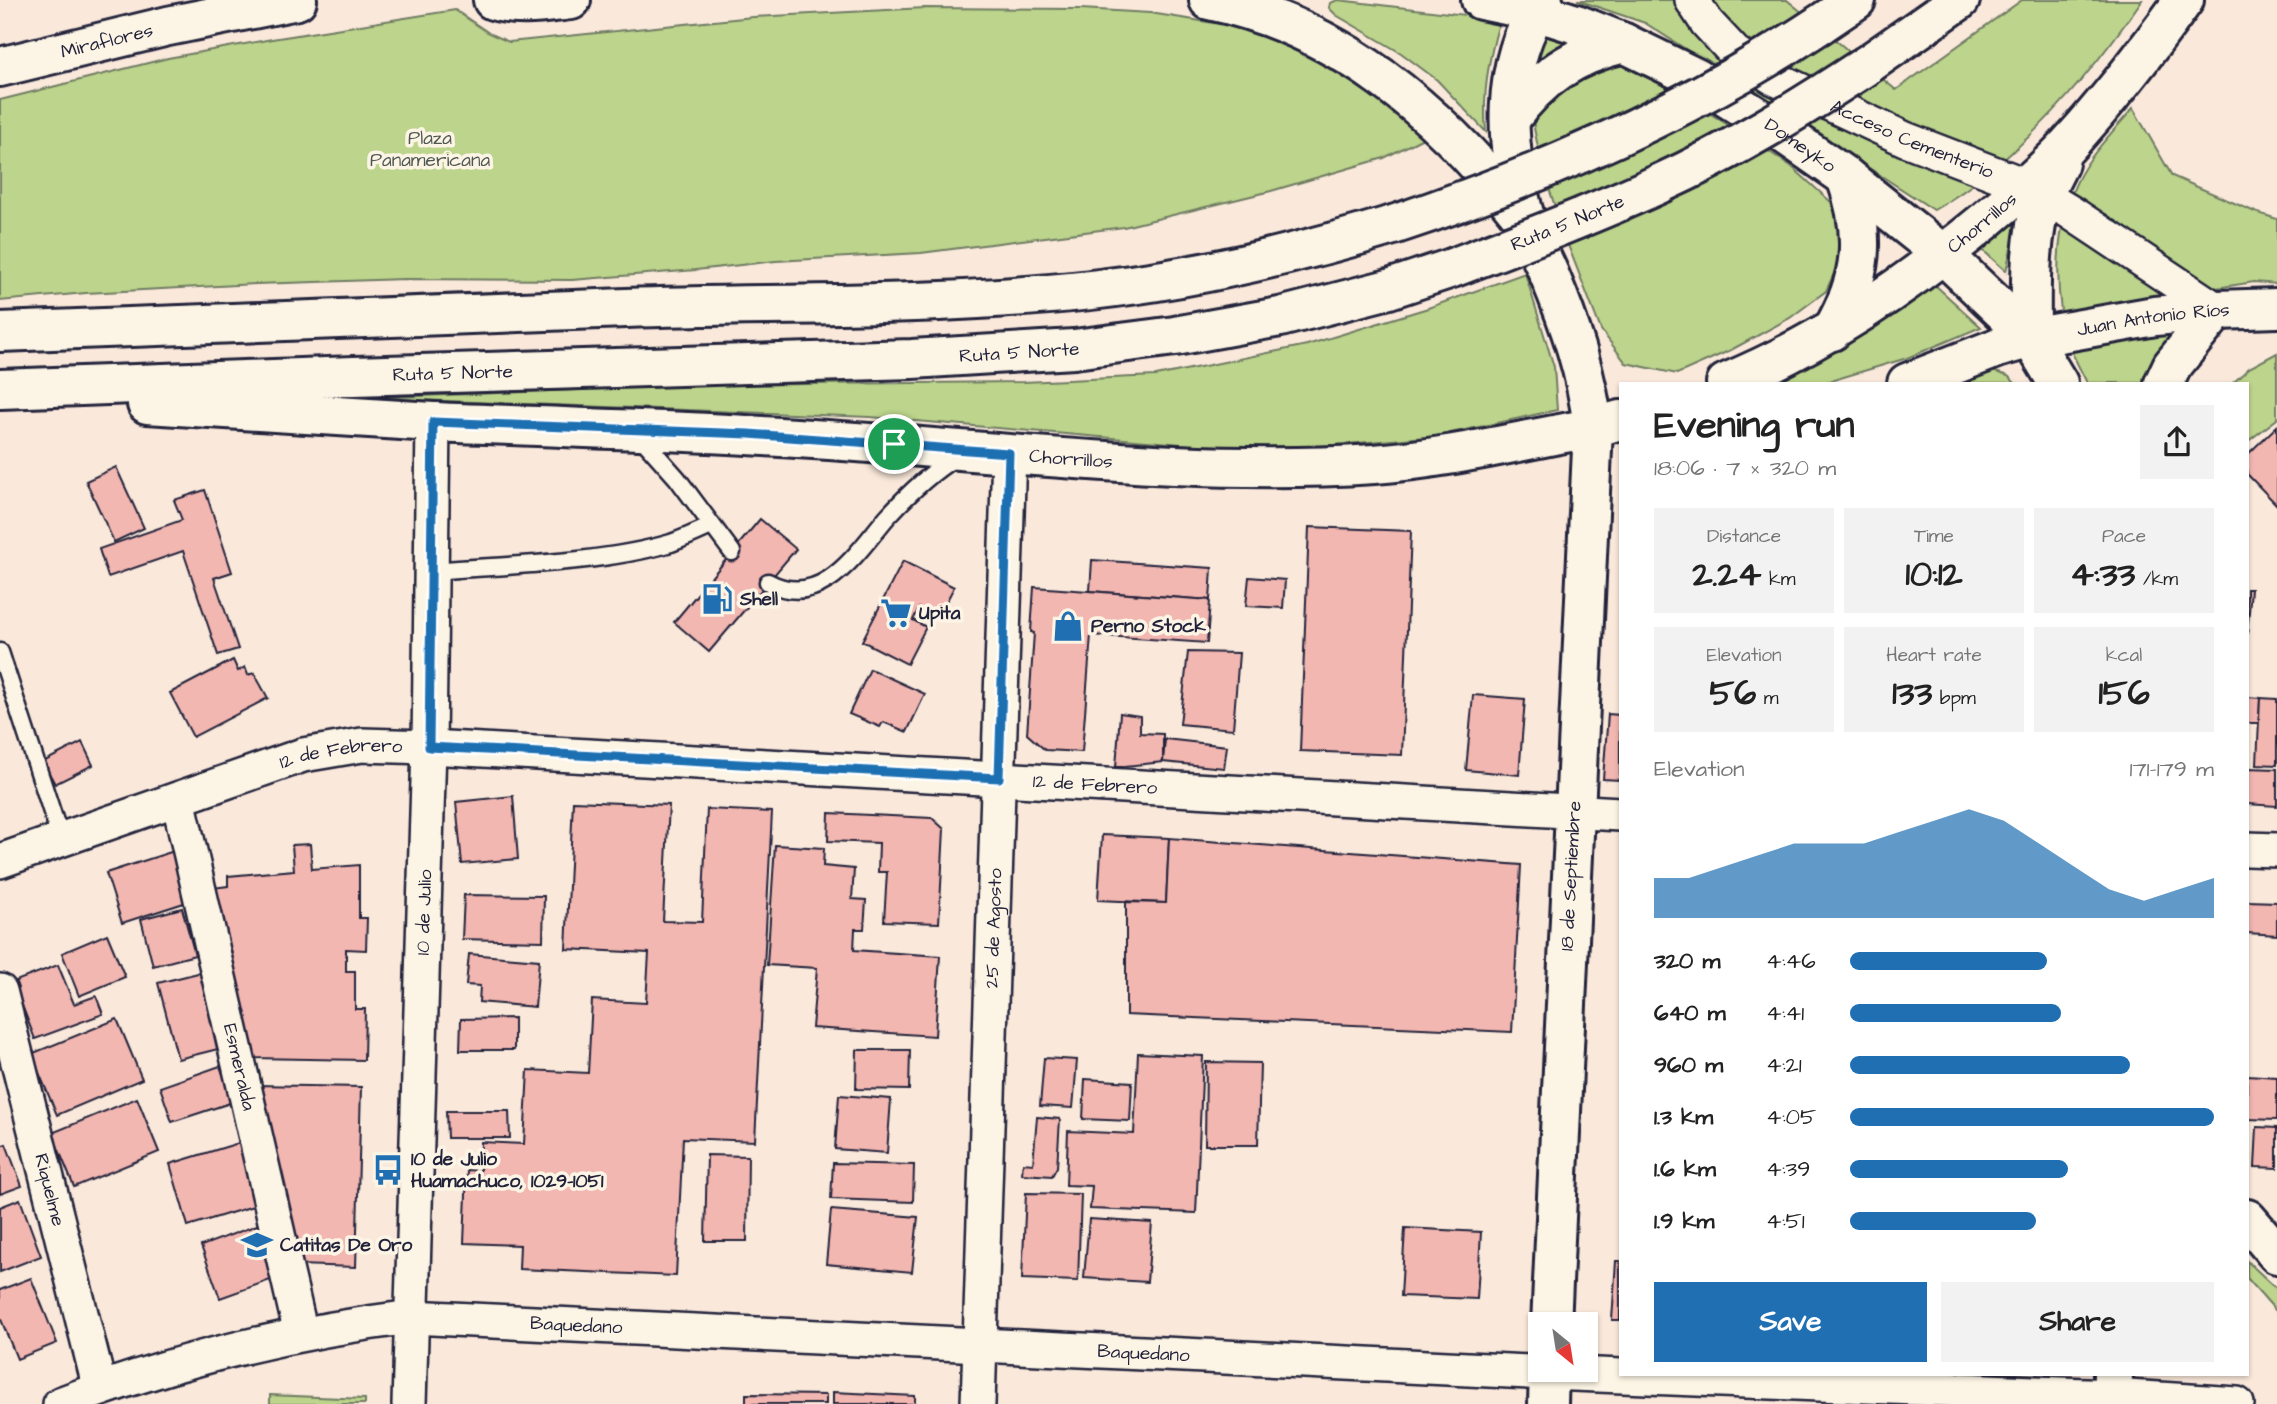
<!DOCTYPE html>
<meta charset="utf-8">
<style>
body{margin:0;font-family:"Architects Daughter",sans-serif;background:#f2f2f2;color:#222;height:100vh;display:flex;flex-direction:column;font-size:26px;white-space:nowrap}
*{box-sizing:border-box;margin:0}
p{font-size:23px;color:#767676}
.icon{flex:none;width:38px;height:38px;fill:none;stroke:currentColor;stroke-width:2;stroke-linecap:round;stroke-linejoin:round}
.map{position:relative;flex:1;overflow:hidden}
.drawer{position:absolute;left:1619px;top:382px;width:630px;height:994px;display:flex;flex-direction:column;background:#fff;border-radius:0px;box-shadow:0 2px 5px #0004}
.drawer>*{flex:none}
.needle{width:46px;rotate:150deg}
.tools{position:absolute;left:1528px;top:1312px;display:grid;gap:14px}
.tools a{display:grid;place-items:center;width:70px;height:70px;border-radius:0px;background:#fff;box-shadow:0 2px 5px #0004;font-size:35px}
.pin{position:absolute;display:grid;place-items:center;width:60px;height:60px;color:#fff;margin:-30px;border:4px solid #fff;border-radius:50%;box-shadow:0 2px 7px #0007}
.round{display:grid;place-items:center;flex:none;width:74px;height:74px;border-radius:0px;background:#f2f2f2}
.overview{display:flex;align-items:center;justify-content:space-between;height:119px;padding:0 35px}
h1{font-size:38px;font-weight:700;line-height:52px}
.stats{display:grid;grid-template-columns:repeat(3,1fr);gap:10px;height:119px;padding:7px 35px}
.stats div{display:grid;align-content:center;border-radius:0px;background:#f2f2f2;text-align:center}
.stats b{font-size:35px;font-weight:700}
.stats small{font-size:19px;font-weight:400}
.stats p{font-size:19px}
.chart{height:196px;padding:14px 35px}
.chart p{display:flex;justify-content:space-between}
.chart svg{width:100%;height:126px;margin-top:7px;fill:#1f6fb2;opacity:.7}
.primary-button{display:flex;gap:14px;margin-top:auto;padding:14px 35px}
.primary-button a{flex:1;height:80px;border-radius:0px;background:#1f6fb2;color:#fff;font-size:28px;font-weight:700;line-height:80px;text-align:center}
.primary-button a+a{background:#f2f2f2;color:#222}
ul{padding:0 35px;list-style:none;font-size:23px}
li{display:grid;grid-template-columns:112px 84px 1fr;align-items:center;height:52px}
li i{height:18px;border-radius:9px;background:#1f6fb2}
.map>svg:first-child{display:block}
</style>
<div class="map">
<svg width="2277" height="1404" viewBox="0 0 2277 1404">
<rect width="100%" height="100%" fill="#fae9db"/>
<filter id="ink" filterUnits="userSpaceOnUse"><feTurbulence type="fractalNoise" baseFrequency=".0143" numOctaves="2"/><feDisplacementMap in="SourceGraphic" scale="14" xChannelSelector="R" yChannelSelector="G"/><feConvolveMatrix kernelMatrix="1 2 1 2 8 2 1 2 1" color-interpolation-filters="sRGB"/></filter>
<g filter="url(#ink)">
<g fill="#bcd48b" stroke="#6f7b63" stroke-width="2">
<path d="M1338 0 1500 19C1489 58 1482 92 1486 132L1437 80 1401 53 1336 15 1329 8 1330 3Z"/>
<path d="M1577 0H1787L1896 90 2022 0H2142C2087 80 2018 161 1934 210L1645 23Z"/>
<polygon points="925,8 1081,9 1150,13 1258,30 1355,80 1429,135 1384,158 1271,191 1124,227 921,253 776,261 696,270 572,280 405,279 256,284 86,293 0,301 0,100 168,58 272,39 455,10 489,33 509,42 753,17"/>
<polygon points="1545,36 1598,53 1674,91 1744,135 1791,166 1831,202 1844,233 1839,263 1826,291 1790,318 1731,350 1677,374 1626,363 1601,330 1566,240 1542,167 1534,128 1531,90 1535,62"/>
<path d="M2133 108 2172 176 2255 212 2277 219V284L2254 282 2070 311H2061C2054 259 2059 202 2091 158 2103 141 2119 125 2133 108Z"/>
<polygon points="2019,213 2006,271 1977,245"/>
<polygon points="1525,273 1554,367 1557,410 1437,436 1335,445 1239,449 870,417 368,398 703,385 1023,382 1156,376 1307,345 1428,308"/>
<polygon points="1934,284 1981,327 1907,358 1827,382 1763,383"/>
<polygon points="2167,334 2170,341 2147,383 2087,383 2071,351 2107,341"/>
<polygon points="2277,353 2277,419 2247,442 2247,383 2233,383 2249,368"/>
<polygon points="1989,370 2008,376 2015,383 1957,383"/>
<polygon points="2247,1261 2277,1289 2277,1312 2247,1278"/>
<polygon points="270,1395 365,1399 365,1404 270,1404"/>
</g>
<g fill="#f3b7b1" stroke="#22223b" stroke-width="2">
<polygon points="2277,426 2277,505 2247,474 2247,455"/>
<polygon points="116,467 144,528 114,542 86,481"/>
<polygon points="205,490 232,572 214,578 238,649 218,655 183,551 108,577 99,549 182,520 174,500"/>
<polygon points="760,519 796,549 709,652 674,622"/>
<polygon points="1309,527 1411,531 1402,755 1300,751"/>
<polygon points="1092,560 1212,568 1210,600 1090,591"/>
<polygon points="903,561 954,587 938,618 919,608 913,620 926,627 907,664 862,641"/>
<polygon points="1249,577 1285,580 1283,608 1246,606"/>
<polygon points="1034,587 1210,600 1207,643 1091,635 1082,752 1045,750 1027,734 1034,633 1031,632"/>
<polygon points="2247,589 2251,589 2247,635"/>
<polygon points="1188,652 1239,653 1233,729 1180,724"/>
<polygon points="233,660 238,671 245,667 248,675 254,673 268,698 193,737 170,693"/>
<polygon points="870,669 925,694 907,732 883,722 880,727 849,714"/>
<polygon points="1473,695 1525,699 1519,775 1466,770"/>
<polygon points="2247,697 2260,698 2259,723 2247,723"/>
<polygon points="2260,698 2277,699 2277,765 2257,764"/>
<polygon points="1120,713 1140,716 1140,733 1163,734 1163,762 1116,767"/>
<polygon points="1608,714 1620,715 1620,780 1603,779"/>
<polygon points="1165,739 1227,746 1224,768 1163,762"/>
<polygon points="82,742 93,765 55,784 43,762"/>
<polygon points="2247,768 2277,769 2277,806 2247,804"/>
<polygon points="513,796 518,859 462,864 456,802"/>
<polygon points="573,801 669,805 663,921 702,922 707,809 772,812 755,1141 683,1138 676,1276 519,1269 520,1245 464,1243 467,1170 480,1171 481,1142 524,1144 528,1070 588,1073 592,1000 646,1003 649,953 566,949"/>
<polygon points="829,813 932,818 944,829 939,923 884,921 887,872 878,872 879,843 828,841"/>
<polygon points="1102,835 1169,838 1166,903 1098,900"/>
<polygon points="1169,838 1521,865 1512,1032 1126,1015 1126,902 1166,903"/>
<polygon points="310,844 312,869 359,865 359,918 367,918 366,950 346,949 346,971 355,971 355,1009 365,1009 364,1060 252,1058 212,888 228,886 228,876 294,870 292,845"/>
<polygon points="775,845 824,848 823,866 854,869 852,899 866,900 864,929 855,929 854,950 940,956 935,1036 812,1028 817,968 767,965"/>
<polygon points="174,851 190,901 122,923 106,873"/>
<polygon points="464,895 544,896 543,941 462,939"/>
<polygon points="2247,901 2277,902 2277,935 2247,933"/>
<polygon points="182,908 195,955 153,966 141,919"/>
<polygon points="107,934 125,977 79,996 62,953"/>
<polygon points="469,954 539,960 535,1007 479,1002 480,986 466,985"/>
<polygon points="58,965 74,1004 96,996 103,1014 35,1039 13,982"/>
<polygon points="206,971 226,1047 178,1059 158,983"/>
<polygon points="514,1018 514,1050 460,1050 461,1019"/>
<polygon points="117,1019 142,1079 57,1115 31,1054"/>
<polygon points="857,1050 910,1050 909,1090 856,1089"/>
<polygon points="1138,1053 1203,1056 1196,1213 1090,1209 1092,1186 1066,1185 1068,1131 1134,1134"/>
<polygon points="1044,1058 1077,1060 1073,1108 1040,1106"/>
<polygon points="1206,1062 1260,1063 1258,1145 1205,1145"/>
<polygon points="220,1066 233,1102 172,1122 160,1087"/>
<polygon points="2247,1075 2277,1077 2277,1120 2247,1119"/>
<polygon points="1085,1079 1132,1082 1130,1121 1083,1119"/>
<polygon points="255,1085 361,1087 356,1267 297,1265"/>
<polygon points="839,1095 891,1099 887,1153 835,1149"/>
<polygon points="137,1098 159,1152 74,1187 52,1133"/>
<polygon points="446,1111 509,1111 510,1138 447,1138"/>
<polygon points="1037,1117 1060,1119 1057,1167 1052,1176 1022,1174 1023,1163 1033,1164"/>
<polygon points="2257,1127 2277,1128 2277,1168 2255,1167"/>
<polygon points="242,1142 260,1204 188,1226 170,1164"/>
<polygon points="6,1144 22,1186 0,1194 0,1146"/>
<polygon points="707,1155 748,1156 747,1241 705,1241"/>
<polygon points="833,1163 914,1165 913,1202 831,1199"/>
<polygon points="1026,1193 1081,1194 1078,1281 1022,1279"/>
<polygon points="20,1199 41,1256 0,1272 0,1207"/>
<polygon points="831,1210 918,1217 912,1272 826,1264"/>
<polygon points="1089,1219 1152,1223 1147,1282 1084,1278"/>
<polygon points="257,1225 276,1278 220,1298 201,1246"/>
<polygon points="1405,1228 1481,1232 1477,1299 1401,1296"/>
<polygon points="1616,1261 1620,1261 1620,1320 1612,1320"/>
<polygon points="31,1278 57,1343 17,1359 0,1317 0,1290"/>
<polygon points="833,1392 915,1396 915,1404 833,1404"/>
<polygon points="746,1394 826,1395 826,1404 746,1404"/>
</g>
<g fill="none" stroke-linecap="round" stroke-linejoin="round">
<defs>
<g id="lane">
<polyline points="638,434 677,478 732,552"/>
<path d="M430 571C506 565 599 564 671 543 685 538 698 532 711 526"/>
<path d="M768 582C822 611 857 552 887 517 908 494 930 473 956 457"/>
<polyline points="0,652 61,840"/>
</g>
<g id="street">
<path id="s1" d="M1692 0 1707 23 1735 53 1774 78 1905 139 2027 186 2070 212 2217 310"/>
<path id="s2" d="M178 799 301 1334"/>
<polyline points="2247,849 2277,850"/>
<path id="s3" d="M0 861 303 755 362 745 429 747 1620 814"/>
<path id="s4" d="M0 991 100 1389"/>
<path id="s5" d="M60 1404C174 1360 291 1332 411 1317L1549 1373 2112 1396 2237 1404"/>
<path id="s6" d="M409 1404 429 747 433 422"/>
<path id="s7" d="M978 1404 1009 453"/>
</g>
<g id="secondary">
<path d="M493 0C519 8 544 3 571 0"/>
<path d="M1209 0C1339 27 1438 111 1518 212"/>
<path id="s8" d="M1481 0 1535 11 1576 24 1624 43 1696 78 1783 133 1846 177 1944 255 2031 338 2058 383"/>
<path d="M1543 0C1499 65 1504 148 1526 221 1531 239 1542 257 1549 274 1570 324 1587 374 1593 428L1551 1325"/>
<path id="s9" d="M0 67 168 26 297 0"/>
<path d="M1510 119C1541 77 1573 55 1624 43"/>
<path d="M1832 331C1863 278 1867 235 1846 177"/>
<path d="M2031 338C2031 292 2028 242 2043 197 2047 185 2054 174 2059 163"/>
<path id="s10" d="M1726 383C1822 343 1906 286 1986 220 2014 196 2043 173 2068 145 2110 99 2148 50 2184 0"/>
<path id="s11" d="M1907 383 1997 348 2031 338 2155 316 2217 310 2277 308"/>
<polyline points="2164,383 2172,366 2217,310"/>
<path id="s12" d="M433 422C583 428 733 432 883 444 1046 456 1210 475 1374 464 1448 459 1520 440 1593 428L1620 420"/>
<polyline points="2247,1219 2277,1254"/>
<polyline points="1548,1404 1549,1370"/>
<polyline points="2112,1404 2113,1374"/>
</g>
<g id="highway">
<polyline points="1819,25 1856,0"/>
<polyline points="1867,65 1960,0"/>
<path d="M0 332C209 323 418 314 626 308 781 303 937 307 1091 290 1194 279 1294 255 1393 225"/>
<path id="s13" d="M0 389 354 376 912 359 1074 349 1175 336 1280 317 1389 289 1452 268"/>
<polyline points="147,404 433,422"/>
</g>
</defs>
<use href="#lane" stroke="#22223b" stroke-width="21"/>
<use href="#street" stroke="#22223b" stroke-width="38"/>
<use href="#secondary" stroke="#22223b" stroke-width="44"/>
<use href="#highway" stroke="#22223b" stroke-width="44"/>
<use href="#lane" stroke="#fcf5e5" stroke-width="16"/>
<use href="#street" stroke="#fcf5e5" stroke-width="33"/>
<use href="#secondary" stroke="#fcf5e5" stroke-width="38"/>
<use href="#highway" stroke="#fcf5e5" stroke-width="38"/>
<defs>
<g id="highway-bridge">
<path d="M1393 225C1543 175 1687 112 1819 25"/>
<path id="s14" d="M1452 268C1521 242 1591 215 1659 184 1732 151 1800 109 1867 65"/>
</g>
</defs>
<use href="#highway-bridge" stroke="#22223b" stroke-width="44" stroke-linecap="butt"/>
<use href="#highway-bridge" stroke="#fcf5e5" stroke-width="38"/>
</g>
</g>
<g fill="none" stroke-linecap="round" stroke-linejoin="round" filter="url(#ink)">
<defs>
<polygon id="route" points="433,422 749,434 1009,453 999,778 429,747"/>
</defs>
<use href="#route" stroke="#fff" stroke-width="14"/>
<use href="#route" stroke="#1f6fb2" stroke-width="9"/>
</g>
<defs>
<symbol id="fuel-bare" viewBox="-9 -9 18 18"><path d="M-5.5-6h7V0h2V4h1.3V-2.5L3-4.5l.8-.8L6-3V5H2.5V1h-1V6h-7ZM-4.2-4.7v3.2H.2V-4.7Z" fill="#1f6fb2" stroke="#fcf5e5" stroke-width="2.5" paint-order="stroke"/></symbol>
<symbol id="supermarket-bare" viewBox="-9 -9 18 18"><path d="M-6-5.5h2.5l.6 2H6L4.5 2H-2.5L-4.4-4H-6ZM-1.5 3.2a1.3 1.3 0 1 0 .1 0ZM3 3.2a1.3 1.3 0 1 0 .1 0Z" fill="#1f6fb2" stroke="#fcf5e5" stroke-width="2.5" paint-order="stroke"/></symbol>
<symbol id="shop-bare" viewBox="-9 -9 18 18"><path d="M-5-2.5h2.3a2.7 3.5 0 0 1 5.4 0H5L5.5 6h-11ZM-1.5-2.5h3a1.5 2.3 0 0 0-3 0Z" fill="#1f6fb2" stroke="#fcf5e5" stroke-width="2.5" paint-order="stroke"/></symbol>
<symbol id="bus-bare" viewBox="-9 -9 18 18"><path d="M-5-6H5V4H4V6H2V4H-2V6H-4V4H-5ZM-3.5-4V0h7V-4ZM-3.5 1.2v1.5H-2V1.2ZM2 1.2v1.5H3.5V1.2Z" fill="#1f6fb2" stroke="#fcf5e5" stroke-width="2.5" paint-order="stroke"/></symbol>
<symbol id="school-bare" viewBox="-9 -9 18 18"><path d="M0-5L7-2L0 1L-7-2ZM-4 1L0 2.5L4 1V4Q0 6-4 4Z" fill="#1f6fb2" stroke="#fcf5e5" stroke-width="2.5" paint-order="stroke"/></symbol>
</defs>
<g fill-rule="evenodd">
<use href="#fuel-bare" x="695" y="577" width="44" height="44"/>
<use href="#supermarket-bare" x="874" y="591" width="44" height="44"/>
<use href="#shop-bare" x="1046" y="604" width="44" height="44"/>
<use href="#bus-bare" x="366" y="1148" width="44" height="44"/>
<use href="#school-bare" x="235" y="1223" width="44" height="44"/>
</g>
<g text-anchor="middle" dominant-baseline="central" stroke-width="7" stroke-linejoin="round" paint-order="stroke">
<g font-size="19" fill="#22223b" stroke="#fcf5e5">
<text stroke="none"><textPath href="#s9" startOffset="110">Miraflores</textPath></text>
<text stroke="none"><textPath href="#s1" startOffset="266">Acceso Cementerio</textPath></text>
<text stroke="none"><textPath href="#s8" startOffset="354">Domeyko</textPath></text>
<text stroke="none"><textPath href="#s14" startOffset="124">Ruta 5 Norte</textPath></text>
<text stroke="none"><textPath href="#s10" startOffset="303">Chorrillos</textPath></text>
<text stroke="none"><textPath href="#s11" startOffset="256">Juan Antonio Ríos</textPath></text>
<text stroke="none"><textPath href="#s13" startOffset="1020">Ruta 5 Norte</textPath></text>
<text stroke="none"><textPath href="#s13" startOffset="453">Ruta 5 Norte</textPath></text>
<text stroke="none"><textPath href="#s12" startOffset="639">Chorrillos</textPath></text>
<text stroke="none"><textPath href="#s3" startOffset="359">12 de Febrero</textPath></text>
<text stroke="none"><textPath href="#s3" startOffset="1115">12 de Febrero</textPath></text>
<text transform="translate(1571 876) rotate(-87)">18 de Septiembre</text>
<text stroke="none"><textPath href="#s6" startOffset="492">10 de Julio</textPath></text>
<text stroke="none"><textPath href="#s7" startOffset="476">25 de Agosto</textPath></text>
<text stroke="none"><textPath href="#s2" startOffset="275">Esmeralda</textPath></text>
<text stroke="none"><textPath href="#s4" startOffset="205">Riquelme</textPath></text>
<text stroke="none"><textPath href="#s5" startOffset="528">Baquedano</textPath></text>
<text stroke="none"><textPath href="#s5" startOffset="1096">Baquedano</textPath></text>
</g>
<g font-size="19" fill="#505753" stroke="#fcf5e5">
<text x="430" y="138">Plaza<tspan x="430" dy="22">Panamericana</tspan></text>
</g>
<g font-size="19" font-weight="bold" fill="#22223b" stroke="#fcf5e5" text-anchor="start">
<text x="740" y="599">Shell</text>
<text x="919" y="613">Upita</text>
<text x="1091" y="626">Perno Stock</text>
<text x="411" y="1159">10 de Julio<tspan x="411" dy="22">Huamachuco, 1029-1051</tspan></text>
<text x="280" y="1245">Catitas De Oro</text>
</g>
</g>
</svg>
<div class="tools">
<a><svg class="needle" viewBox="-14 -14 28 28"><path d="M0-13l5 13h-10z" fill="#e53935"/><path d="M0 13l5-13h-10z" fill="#767676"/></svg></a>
</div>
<div class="pin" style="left:894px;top:444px;background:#1e9e55"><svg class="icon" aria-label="arrive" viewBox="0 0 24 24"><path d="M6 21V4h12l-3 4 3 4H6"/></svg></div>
<section class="drawer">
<div class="overview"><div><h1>Evening run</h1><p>18:06 · 7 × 320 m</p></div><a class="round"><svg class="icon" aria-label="share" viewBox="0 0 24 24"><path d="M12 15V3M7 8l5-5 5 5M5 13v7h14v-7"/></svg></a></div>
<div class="stats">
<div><p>Distance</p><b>2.24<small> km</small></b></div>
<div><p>Time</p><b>10:12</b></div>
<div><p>Pace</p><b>4:33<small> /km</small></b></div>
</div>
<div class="stats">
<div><p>Elevation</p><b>56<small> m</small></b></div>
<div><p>Heart rate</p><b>133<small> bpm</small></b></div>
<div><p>kcal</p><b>156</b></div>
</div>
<div class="chart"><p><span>Elevation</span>171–179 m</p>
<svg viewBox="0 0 160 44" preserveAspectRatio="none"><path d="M0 44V30L10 30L20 26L30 22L40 18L50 18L60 18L70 14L80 10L90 6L100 10L110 18L120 26L130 34L140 38L150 34L160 30V44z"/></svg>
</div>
<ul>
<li><b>320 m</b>4:46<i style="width:54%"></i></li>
<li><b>640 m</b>4:41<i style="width:58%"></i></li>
<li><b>960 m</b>4:21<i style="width:77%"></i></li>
<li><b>1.3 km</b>4:05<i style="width:100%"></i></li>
<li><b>1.6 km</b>4:39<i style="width:60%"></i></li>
<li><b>1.9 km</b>4:51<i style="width:51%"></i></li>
</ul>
<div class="primary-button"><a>Save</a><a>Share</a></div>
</section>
</div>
